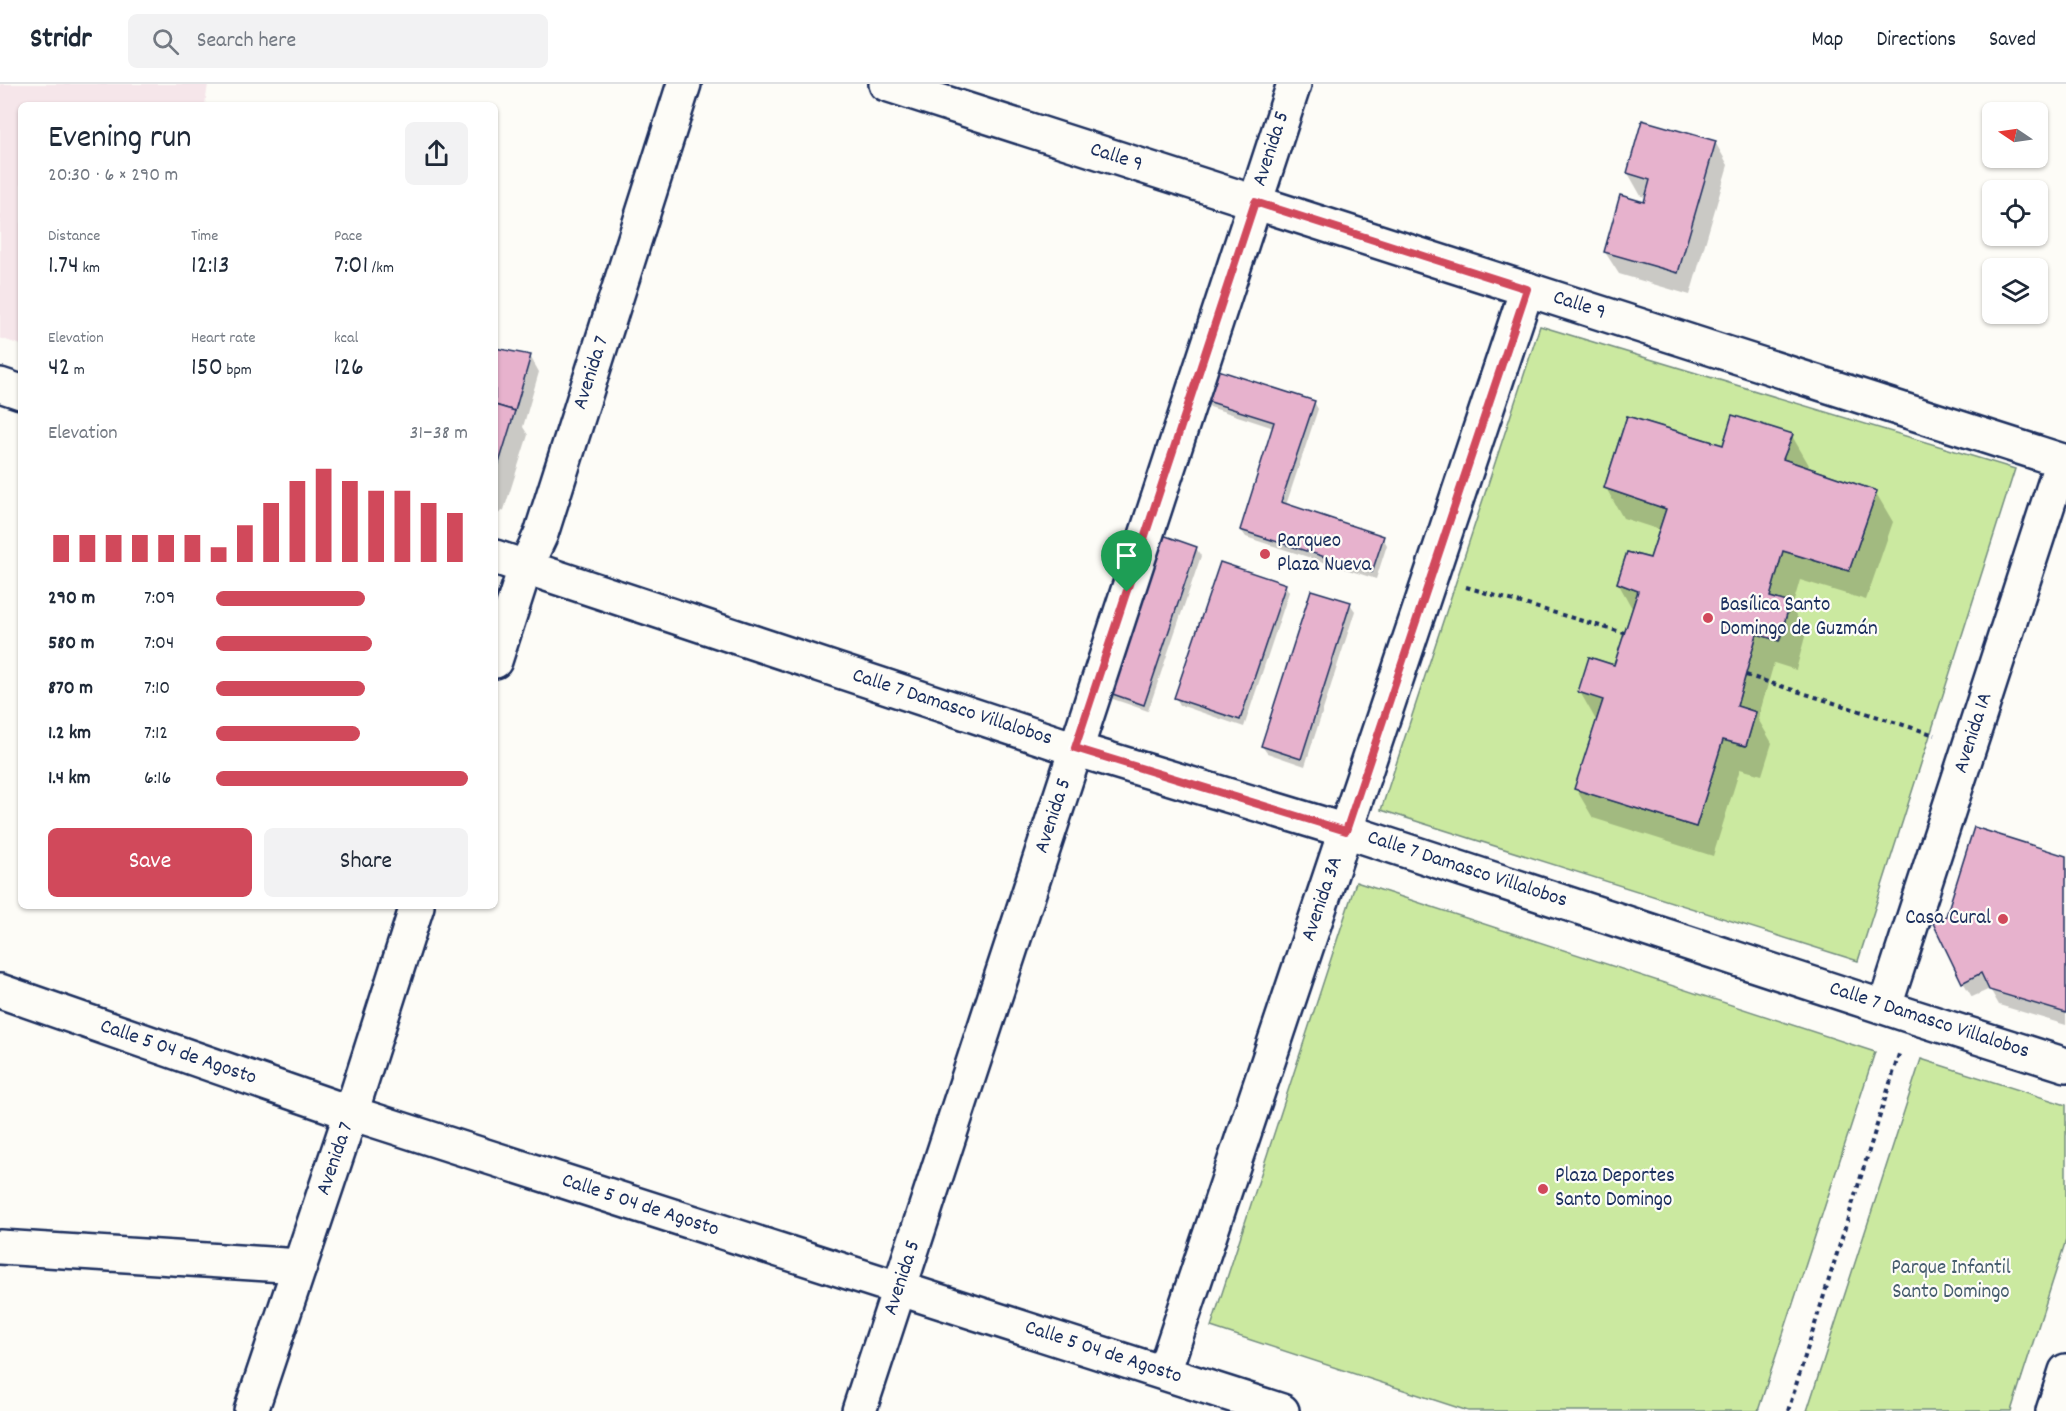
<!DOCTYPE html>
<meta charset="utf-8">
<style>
body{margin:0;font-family:Dekko,sans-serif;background:#f2f2f3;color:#1f2937;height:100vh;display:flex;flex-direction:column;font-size:22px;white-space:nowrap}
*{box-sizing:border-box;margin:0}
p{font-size:20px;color:#747a83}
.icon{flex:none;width:33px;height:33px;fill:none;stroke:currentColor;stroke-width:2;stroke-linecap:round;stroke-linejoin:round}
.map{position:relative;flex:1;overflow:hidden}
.side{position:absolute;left:18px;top:18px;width:480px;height:807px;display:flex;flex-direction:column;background:#fff;border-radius:9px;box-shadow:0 2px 4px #0004}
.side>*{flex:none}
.needle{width:39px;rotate:283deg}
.buttons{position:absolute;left:1982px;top:18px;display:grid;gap:12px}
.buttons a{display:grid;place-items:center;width:66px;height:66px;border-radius:9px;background:#fff;box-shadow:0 2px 4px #0004;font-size:30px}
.pin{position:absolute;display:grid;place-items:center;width:51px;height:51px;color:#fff;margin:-62px -26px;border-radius:50% 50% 50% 0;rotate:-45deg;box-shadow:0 0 6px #0007}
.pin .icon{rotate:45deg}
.round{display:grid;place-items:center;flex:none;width:63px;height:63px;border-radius:9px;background:#f2f2f3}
.head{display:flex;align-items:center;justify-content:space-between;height:102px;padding:0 30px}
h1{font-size:33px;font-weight:600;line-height:45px}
.metrics{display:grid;grid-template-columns:repeat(3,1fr);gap:9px;height:102px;padding:6px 30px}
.metrics div{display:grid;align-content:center}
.metrics b{font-size:26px;font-weight:600}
.metrics small{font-size:16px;font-weight:400}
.metrics p{font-size:16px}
.chart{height:168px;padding:12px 30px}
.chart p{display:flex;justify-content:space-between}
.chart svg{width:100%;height:108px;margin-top:6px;stroke:#d1495b;stroke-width:6}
.cta{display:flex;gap:12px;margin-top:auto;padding:12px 30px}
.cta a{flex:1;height:69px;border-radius:9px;background:#d1495b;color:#fff;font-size:24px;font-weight:600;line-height:69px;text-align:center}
.cta a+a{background:#f2f2f3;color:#1f2937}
ul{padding:0 30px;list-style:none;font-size:20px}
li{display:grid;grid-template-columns:96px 72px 1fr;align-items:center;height:45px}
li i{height:15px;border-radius:8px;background:#d1495b}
header{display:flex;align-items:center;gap:36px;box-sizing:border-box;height:84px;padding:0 30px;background:#fff;border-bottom:2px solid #e0e1e3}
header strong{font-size:28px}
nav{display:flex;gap:33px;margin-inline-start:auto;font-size:21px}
.search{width:420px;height:54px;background:#f2f2f3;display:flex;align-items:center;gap:15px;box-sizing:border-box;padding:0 21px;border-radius:9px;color:#747a83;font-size:22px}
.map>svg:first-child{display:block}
</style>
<header>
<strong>Stridr</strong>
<div class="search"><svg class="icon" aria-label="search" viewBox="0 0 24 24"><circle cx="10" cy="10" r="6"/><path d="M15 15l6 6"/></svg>Search here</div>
<nav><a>Map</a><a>Directions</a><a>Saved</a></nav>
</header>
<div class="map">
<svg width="2066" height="1327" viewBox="0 0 2066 1327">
<rect width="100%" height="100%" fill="#fdfcf7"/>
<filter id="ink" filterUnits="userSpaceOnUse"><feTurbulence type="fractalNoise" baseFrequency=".0167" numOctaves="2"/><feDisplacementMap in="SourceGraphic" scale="12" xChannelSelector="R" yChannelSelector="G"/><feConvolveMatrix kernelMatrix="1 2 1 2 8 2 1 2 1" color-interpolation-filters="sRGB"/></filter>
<g filter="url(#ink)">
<polygon fill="#f6e6ea" points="0,0 208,0 205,21 21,21 21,261 0,254"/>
<g fill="#cbe9a0" stroke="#738c7f" stroke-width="1.5" fill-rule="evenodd">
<path d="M1540 242 2015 385 1858 877 1381 726ZM1627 332 1723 361 1732 332 1793 351 1783 375 1877 407 1849 487 1783 467 1770 513 1790 519 1780 556 1757 550 1737 622 1756 628 1746 662 1723 656 1696 743 1575 705 1603 616 1589 573 1614 581 1638 507 1617 499 1627 468 1650 474 1666 425 1604 404Z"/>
<polygon points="1356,798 1875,968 1758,1327 1468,1327 1211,1243"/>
<polygon points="1921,975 2066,1021 2066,1156 2011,1327 1807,1327"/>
</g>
<g fill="#0003">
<polygon points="1715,58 1728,81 1690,211 1619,190 1605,168 1645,120 1647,113 1641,112 1628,89"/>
<polygon points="495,266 530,272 539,288 523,343 528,351 504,426 495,432"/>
<polygon points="1206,316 1314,318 1318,325 1286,421 1383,454 1387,461 1376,495 1246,453 1241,446 1274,344 1210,323"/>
<polygon points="1792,352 1809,381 1807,385 1876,409 1893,438 1866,516 1800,496 1792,524 1806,549 1796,586 1774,579 1758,635 1772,659 1762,691 1740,685 1713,772 1593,734 1576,705 1597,638 1580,608 1615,583 1633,526 1618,499 1651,476 1660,446 1623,434 1606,404 1724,363"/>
<polygon points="1196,464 1201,472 1148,627 1113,615 1109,608"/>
<polygon points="1285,501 1289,508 1244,643 1180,621 1176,614"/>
<polygon points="1350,520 1355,527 1305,682 1267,669 1262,662"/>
<polygon points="2066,773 2066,941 1999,921 1990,905 1972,913 1963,898"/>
</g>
<g fill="#e7b2cd" stroke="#1b2f5e" stroke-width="1.5">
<polygon points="1642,36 1716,57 1678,189 1604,168 1620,111 1644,118 1650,96 1627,89"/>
<polygon points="495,264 531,271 515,327 495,321"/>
<polygon points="1215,285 1315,317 1281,418 1384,452 1372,488 1240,446 1274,338 1204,316"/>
<polygon points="495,321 515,327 495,392"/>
<polygon points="1732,331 1793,350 1783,375 1877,407 1849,487 1783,467 1770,513 1790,519 1779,557 1757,550 1737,622 1756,628 1746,662 1723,656 1696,743 1574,705 1603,616 1578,608 1589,573 1614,581 1638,507 1617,499 1627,468 1650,474 1666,425 1604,404 1627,332 1723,361"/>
<polygon points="1160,450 1197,463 1144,621 1107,608"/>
<polygon points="1220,478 1286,500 1240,636 1174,614"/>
<polygon points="1311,506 1351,518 1301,675 1261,662"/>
<polygon points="1974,743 2066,772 2066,929 1989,906 1981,889 1962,899 1933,839 1946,832"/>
</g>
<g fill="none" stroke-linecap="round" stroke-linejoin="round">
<defs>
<g id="minor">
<polyline points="886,0 2066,378"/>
<polyline points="0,301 21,308"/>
<polyline points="495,473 1075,665 1346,747 1911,932 2066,981"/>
<polyline points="495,577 525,484 541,450 684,0"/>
<polyline points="0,907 351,1029 1282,1327"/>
<polyline points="1885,922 2062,377"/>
<polyline points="0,1163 300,1182"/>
<polyline points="1164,1288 1527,205"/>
<polyline points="251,1327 351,1029 417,822"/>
<polyline points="859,1327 1294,0"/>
<polyline points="2053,1327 2066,1287"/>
</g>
</defs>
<use href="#minor" stroke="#1b2f5e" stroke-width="38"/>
<g stroke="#1b2f5e" stroke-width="4" stroke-dasharray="4.5 4.5" stroke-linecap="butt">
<polyline points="1466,503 1624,549"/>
<polyline points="1746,591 1935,651"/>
<polyline points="1788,1327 1900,967"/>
</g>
<use href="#minor" stroke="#fdfcf7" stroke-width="33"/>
</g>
</g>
<g fill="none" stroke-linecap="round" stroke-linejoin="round" filter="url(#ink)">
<defs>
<polygon id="route" points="1255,118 1527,205 1346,747 1075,664"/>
</defs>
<use href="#route" stroke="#fff" stroke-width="12"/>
<use href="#route" stroke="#d1495b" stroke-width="8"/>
</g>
<g fill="#d1495b" stroke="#fdfcf7" stroke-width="2">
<circle cx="1265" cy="470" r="6"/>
<circle cx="1708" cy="534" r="6"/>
<circle cx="2003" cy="835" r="6"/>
<circle cx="1543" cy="1105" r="6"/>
</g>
<g text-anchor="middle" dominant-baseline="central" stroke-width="4.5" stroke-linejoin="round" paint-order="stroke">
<g font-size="21" fill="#1b2f5e" stroke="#fdfcf7">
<text transform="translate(1272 65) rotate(-72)">Avenida 5</text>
<text transform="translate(1116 74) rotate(18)">Calle 9</text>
<text transform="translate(1579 222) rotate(18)">Calle 9</text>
<text transform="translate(592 289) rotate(-72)">Avenida 7</text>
<text transform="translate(952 624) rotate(18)">Calle 7 Damasco Villalobos</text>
<text transform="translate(1974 649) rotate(-72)">Avenida 1A</text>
<text transform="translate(1054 732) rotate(-72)">Avenida 5</text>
<text transform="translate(1467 786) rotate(18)">Calle 7 Damasco Villalobos</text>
<text transform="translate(1323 815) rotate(-71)">Avenida 3A</text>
<text transform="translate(1929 937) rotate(18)">Calle 7 Damasco Villalobos</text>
<text transform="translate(178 969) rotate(19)">Calle 5 04 de Agosto</text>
<text transform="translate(336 1075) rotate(-71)">Avenida 7</text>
<text transform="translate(640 1122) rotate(18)">Calle 5 04 de Agosto</text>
<text transform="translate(903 1194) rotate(-72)">Avenida 5</text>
<text transform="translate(1103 1269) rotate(18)">Calle 5 04 de Agosto</text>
</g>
<g font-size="21" fill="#1b2f5e" stroke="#fdfcf7" text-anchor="start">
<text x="1277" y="458">Parqueo<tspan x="1277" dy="24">Plaza Nueva</tspan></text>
<text x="1720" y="522">Basílica Santo<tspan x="1720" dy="24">Domingo de Guzmán</tspan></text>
<text x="1991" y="835" text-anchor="end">Casa Cural</text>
<text x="1555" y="1093">Plaza Deportes<tspan x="1555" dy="24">Santo Domingo</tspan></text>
</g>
<g font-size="21" fill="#475e6e" stroke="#fdfcf7">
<text x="1951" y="1185">Parque Infantil<tspan x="1951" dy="24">Santo Domingo</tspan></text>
</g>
</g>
</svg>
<div class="buttons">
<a><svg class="needle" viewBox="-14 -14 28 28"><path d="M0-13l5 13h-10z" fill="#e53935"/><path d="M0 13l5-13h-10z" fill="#747a83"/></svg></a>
<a><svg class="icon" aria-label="locate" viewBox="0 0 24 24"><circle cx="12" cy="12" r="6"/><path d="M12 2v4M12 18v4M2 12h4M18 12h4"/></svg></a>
<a><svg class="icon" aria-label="layers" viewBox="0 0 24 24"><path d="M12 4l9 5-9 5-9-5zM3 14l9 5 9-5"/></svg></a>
</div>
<div class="pin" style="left:1127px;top:508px;background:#1e9e55"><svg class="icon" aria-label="arrive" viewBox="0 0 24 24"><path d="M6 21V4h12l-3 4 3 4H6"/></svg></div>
<section class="side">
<div class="head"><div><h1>Evening run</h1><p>20:30 · 6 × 290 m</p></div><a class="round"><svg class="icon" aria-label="share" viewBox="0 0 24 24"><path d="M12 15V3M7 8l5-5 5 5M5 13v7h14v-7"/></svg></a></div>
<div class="metrics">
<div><p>Distance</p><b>1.74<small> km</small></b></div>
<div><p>Time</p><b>12:13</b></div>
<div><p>Pace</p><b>7:01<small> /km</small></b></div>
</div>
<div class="metrics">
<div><p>Elevation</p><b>42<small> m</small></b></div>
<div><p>Heart rate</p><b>150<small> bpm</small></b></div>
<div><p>kcal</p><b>126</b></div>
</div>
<div class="chart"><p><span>Elevation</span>31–38 m</p>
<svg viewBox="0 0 160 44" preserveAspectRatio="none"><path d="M5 44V33M15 44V33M25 44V33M35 44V33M45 44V33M55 44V33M65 44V38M75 44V29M85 44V20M95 44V11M105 44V6M115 44V11M125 44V15M135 44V15M145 44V20M155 44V24"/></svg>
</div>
<ul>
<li><b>290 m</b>7:09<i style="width:59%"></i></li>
<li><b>580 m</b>7:04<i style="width:62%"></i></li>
<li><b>870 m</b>7:10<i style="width:59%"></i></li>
<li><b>1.2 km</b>7:12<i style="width:57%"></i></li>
<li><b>1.4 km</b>6:16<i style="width:100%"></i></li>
</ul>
<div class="cta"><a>Save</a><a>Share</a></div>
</section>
</div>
